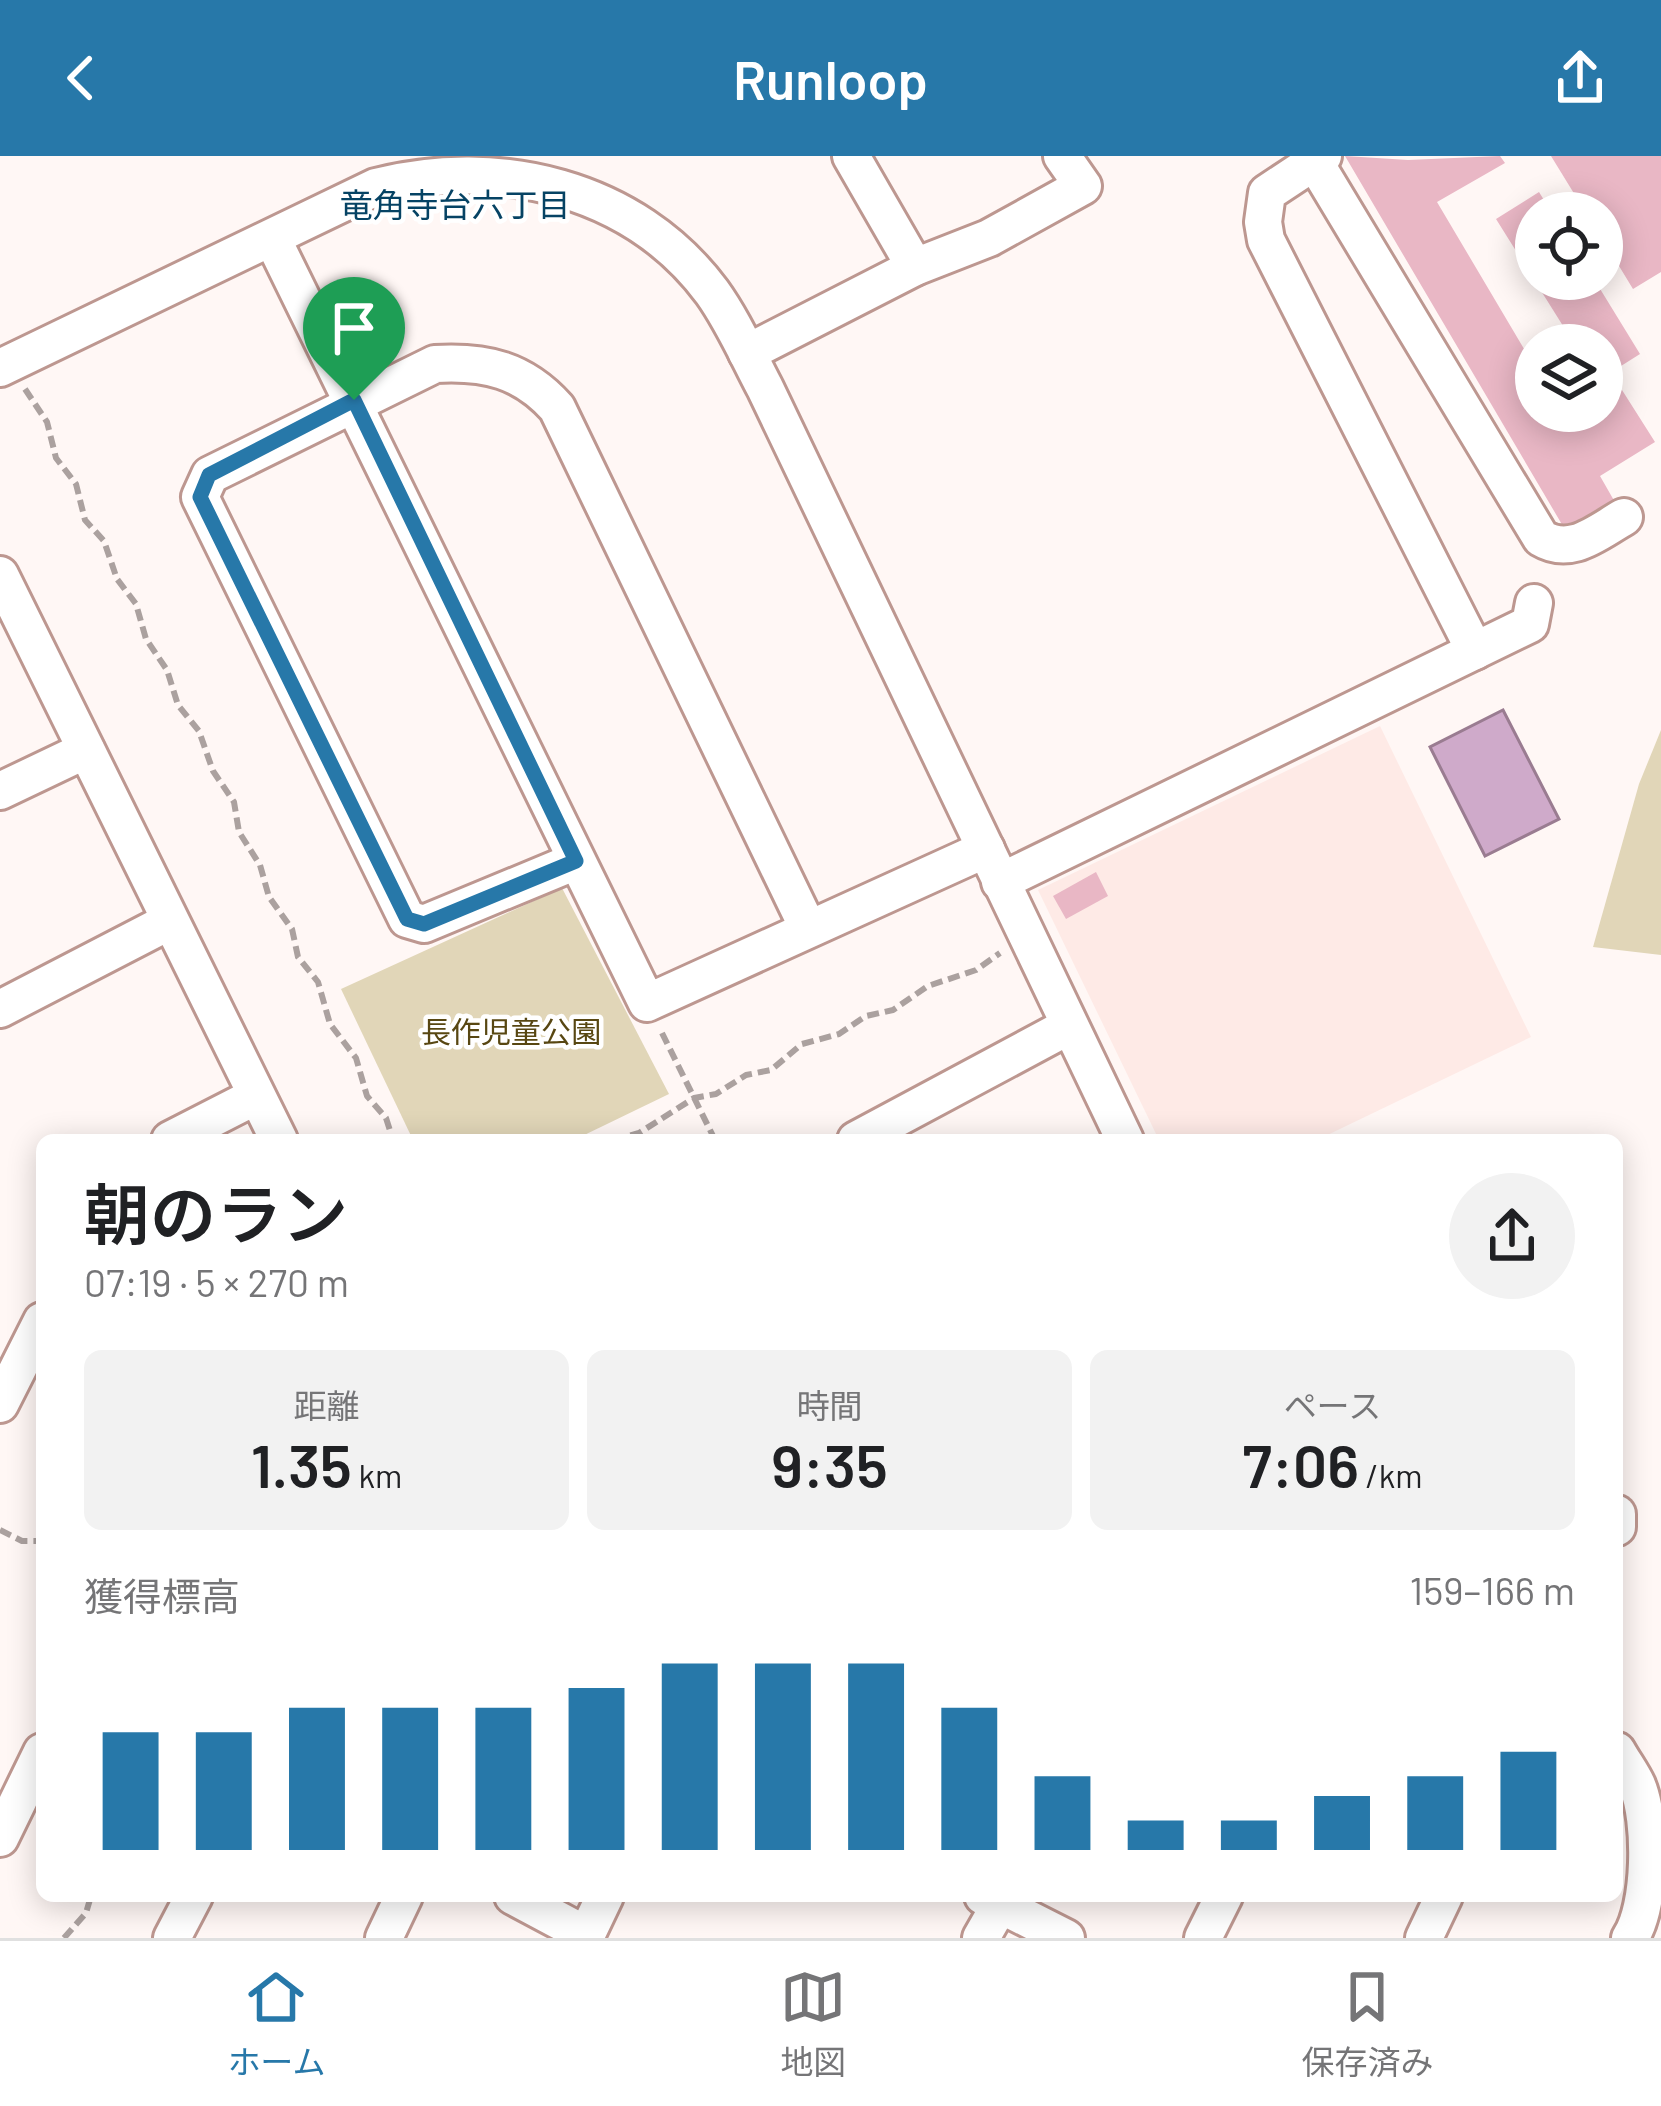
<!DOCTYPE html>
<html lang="ja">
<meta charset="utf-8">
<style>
body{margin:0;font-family:Barlow,"Noto Sans JP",sans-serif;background:#f2f2f2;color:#202124;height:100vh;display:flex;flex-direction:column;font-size:45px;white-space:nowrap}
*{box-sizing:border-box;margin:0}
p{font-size:39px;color:#757577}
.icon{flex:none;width:66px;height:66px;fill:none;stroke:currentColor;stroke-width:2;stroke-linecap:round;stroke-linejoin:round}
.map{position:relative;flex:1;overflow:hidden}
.panel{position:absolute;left:36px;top:978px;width:1587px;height:768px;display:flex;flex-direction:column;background:#fff;border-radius:18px;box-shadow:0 6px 30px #0003}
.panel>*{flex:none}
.tools{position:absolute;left:1515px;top:36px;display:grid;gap:24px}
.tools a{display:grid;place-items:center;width:108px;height:108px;border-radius:50%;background:#fff;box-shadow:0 6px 30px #0003;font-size:60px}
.pin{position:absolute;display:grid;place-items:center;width:102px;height:102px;color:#fff;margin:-123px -51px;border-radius:50% 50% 50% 0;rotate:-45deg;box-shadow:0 0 12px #0007}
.pin .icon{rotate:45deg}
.round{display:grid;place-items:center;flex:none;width:126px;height:126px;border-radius:63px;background:#f2f2f2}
.summary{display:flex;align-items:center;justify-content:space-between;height:204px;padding:0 48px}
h1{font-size:66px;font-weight:600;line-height:90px}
.stats{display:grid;grid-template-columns:repeat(3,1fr);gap:18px;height:204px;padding:12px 48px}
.stats div{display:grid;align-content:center;border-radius:18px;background:#f2f2f2;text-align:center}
.stats b{font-size:60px;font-weight:600}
.stats small{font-size:33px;font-weight:400}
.stats p{font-size:33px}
.chart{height:336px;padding:24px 48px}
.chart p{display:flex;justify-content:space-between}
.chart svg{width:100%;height:216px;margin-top:12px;stroke:#2778a9;stroke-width:6}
header{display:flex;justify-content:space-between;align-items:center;height:156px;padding:0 48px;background:#2778a9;color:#fff;font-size:54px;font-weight:600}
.menu{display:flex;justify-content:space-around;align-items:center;height:168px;border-top:3px solid #e0e0e0;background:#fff;font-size:33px;color:#757577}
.menu a{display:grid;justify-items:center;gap:6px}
.menu .active{color:#2778a9}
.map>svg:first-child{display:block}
</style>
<header><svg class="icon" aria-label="back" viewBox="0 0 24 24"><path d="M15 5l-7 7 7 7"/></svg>Runloop<svg class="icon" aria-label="share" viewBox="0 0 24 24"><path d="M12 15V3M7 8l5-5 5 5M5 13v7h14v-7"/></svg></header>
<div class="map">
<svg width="1661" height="1782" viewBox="0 0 1661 1782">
<rect width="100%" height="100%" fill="#fff7f5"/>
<polygon fill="#feeae6" points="1380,570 1531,881 1317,984 1159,984 1038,734"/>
<g fill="#e1d6b8">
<polygon points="1661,574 1661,799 1593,791 1639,628"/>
<polygon points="562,732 669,938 574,984 413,984 341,833"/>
</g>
<polygon fill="#cfaaca" stroke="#9a7c91" stroke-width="3" points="1503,554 1559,663 1485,700 1430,591"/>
<g fill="#e9b7c5">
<polygon points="1345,0 1408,4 1500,0 1505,7 1437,46 1536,213 1536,255 1561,255 1567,264 1584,255 1602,255 1602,245 1622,234 1655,286 1600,320 1616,348 1567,377"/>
<polygon points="1551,0 1661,0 1661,116 1633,133 1602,82 1602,57 1586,57"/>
<polygon points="1539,36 1552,57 1536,57 1536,123 1594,123 1640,198 1602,222 1602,189 1575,189 1496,63"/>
<polygon points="1096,716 1108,740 1066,763 1053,740"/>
</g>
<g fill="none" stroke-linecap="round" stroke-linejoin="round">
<defs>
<g id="minor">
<polyline points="851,0 915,111"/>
<polyline points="1323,0 1267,37 1263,66 1266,84 1475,495"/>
<path d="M1314 5 1541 382C1571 400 1596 377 1624 361"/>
<polyline points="272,82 647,847 986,693"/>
<polyline points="747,197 915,111 989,82 1083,30 1062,0"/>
<path d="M0 212 376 31C498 0 634 31 712 136 733 165 748 200 765 232L1125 984"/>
<polyline points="0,419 279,984"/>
<polyline points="0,635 86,594"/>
<path d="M576 705 424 768 407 763 200 341 210 319 435 208C486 205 523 214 557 252L808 772"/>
<polyline points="1000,726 1530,468 1534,447"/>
<polyline points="0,853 170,765"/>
<polyline points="170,984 256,940"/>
<polyline points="856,984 1069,870"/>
<polyline points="0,1248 42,1165"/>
<polyline points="1617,1358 1617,1371"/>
<path d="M1617 1595C1623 1606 1632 1618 1637 1629 1652 1664 1651 1751 1630 1782"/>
<polyline points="0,1682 42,1596"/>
<polyline points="513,1740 586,1779"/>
<polyline points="983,1740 1066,1782"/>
<polyline points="172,1782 194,1740"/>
<polyline points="384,1782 404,1740"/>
<polyline points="585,1782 605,1740"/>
<polyline points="981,1782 1005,1740"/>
<polyline points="1203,1782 1224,1740"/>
<polyline points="1424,1782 1444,1740"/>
</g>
</defs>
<use href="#minor" stroke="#bd9790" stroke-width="42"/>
<g stroke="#aba19f" stroke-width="6" stroke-dasharray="12 6" stroke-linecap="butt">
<polyline points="25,233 47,266 56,302 76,328 85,364 104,385 117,423 136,448 146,483 167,514 178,549 199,575 213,615 234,646 239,676 260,709 269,741 292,773 298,801 318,826 330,868 356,902 367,940 386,962 393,984"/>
<polyline points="662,877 715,984"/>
<polyline points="613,984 639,977 694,942 716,938 746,919 771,914 802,888 839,878 866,860 893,854 928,830 976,814 1000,797"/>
<polyline points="0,1374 22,1385 42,1385"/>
<polyline points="64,1782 86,1757 91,1740"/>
</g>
<use href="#minor" stroke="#fff" stroke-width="36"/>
</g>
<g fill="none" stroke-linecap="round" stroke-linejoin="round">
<defs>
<polygon id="route" points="354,244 576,705 424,768 407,763 200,341 209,319"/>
</defs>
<use href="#route" stroke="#fff" stroke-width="24"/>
<use href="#route" stroke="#2778a9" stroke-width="15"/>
</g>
<g text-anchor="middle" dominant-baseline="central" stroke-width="9" stroke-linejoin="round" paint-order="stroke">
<g font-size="30" fill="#584712" stroke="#fff">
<text x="511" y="875">長作児童公園</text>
</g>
<g font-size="33" fill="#064364" stroke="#fff">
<text x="455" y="48">竜角寺台六丁目</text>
</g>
</g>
</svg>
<div class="tools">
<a><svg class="icon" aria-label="locate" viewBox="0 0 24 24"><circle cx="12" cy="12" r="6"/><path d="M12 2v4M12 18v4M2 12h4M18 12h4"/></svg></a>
<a><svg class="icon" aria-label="layers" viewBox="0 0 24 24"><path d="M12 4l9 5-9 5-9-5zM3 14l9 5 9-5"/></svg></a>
</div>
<div class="pin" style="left:354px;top:244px;background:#1e9e55"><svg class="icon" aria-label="arrive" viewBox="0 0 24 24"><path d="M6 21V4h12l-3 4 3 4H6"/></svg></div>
<section class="panel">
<div class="summary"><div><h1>朝のラン</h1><p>07:19 · 5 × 270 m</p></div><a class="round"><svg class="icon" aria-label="share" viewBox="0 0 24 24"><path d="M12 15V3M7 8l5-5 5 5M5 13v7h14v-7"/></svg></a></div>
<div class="stats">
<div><p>距離</p><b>1.35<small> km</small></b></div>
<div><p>時間</p><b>9:35</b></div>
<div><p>ペース</p><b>7:06<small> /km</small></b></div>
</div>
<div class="chart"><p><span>獲得標高</span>159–166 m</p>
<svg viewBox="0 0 160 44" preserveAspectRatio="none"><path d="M5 44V20M15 44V20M25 44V15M35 44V15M45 44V15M55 44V11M65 44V6M75 44V6M85 44V6M95 44V15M105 44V29M115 44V38M125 44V38M135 44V33M145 44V29M155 44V24"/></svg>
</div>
</section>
</div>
<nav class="menu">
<a class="active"><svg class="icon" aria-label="home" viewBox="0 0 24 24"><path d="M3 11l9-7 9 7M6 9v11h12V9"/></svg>ホーム</a>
<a><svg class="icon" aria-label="map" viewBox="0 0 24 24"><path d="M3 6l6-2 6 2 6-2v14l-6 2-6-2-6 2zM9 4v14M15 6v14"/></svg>地図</a>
<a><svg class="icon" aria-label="saved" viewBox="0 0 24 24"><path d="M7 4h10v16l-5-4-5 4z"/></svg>保存済み</a>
</nav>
